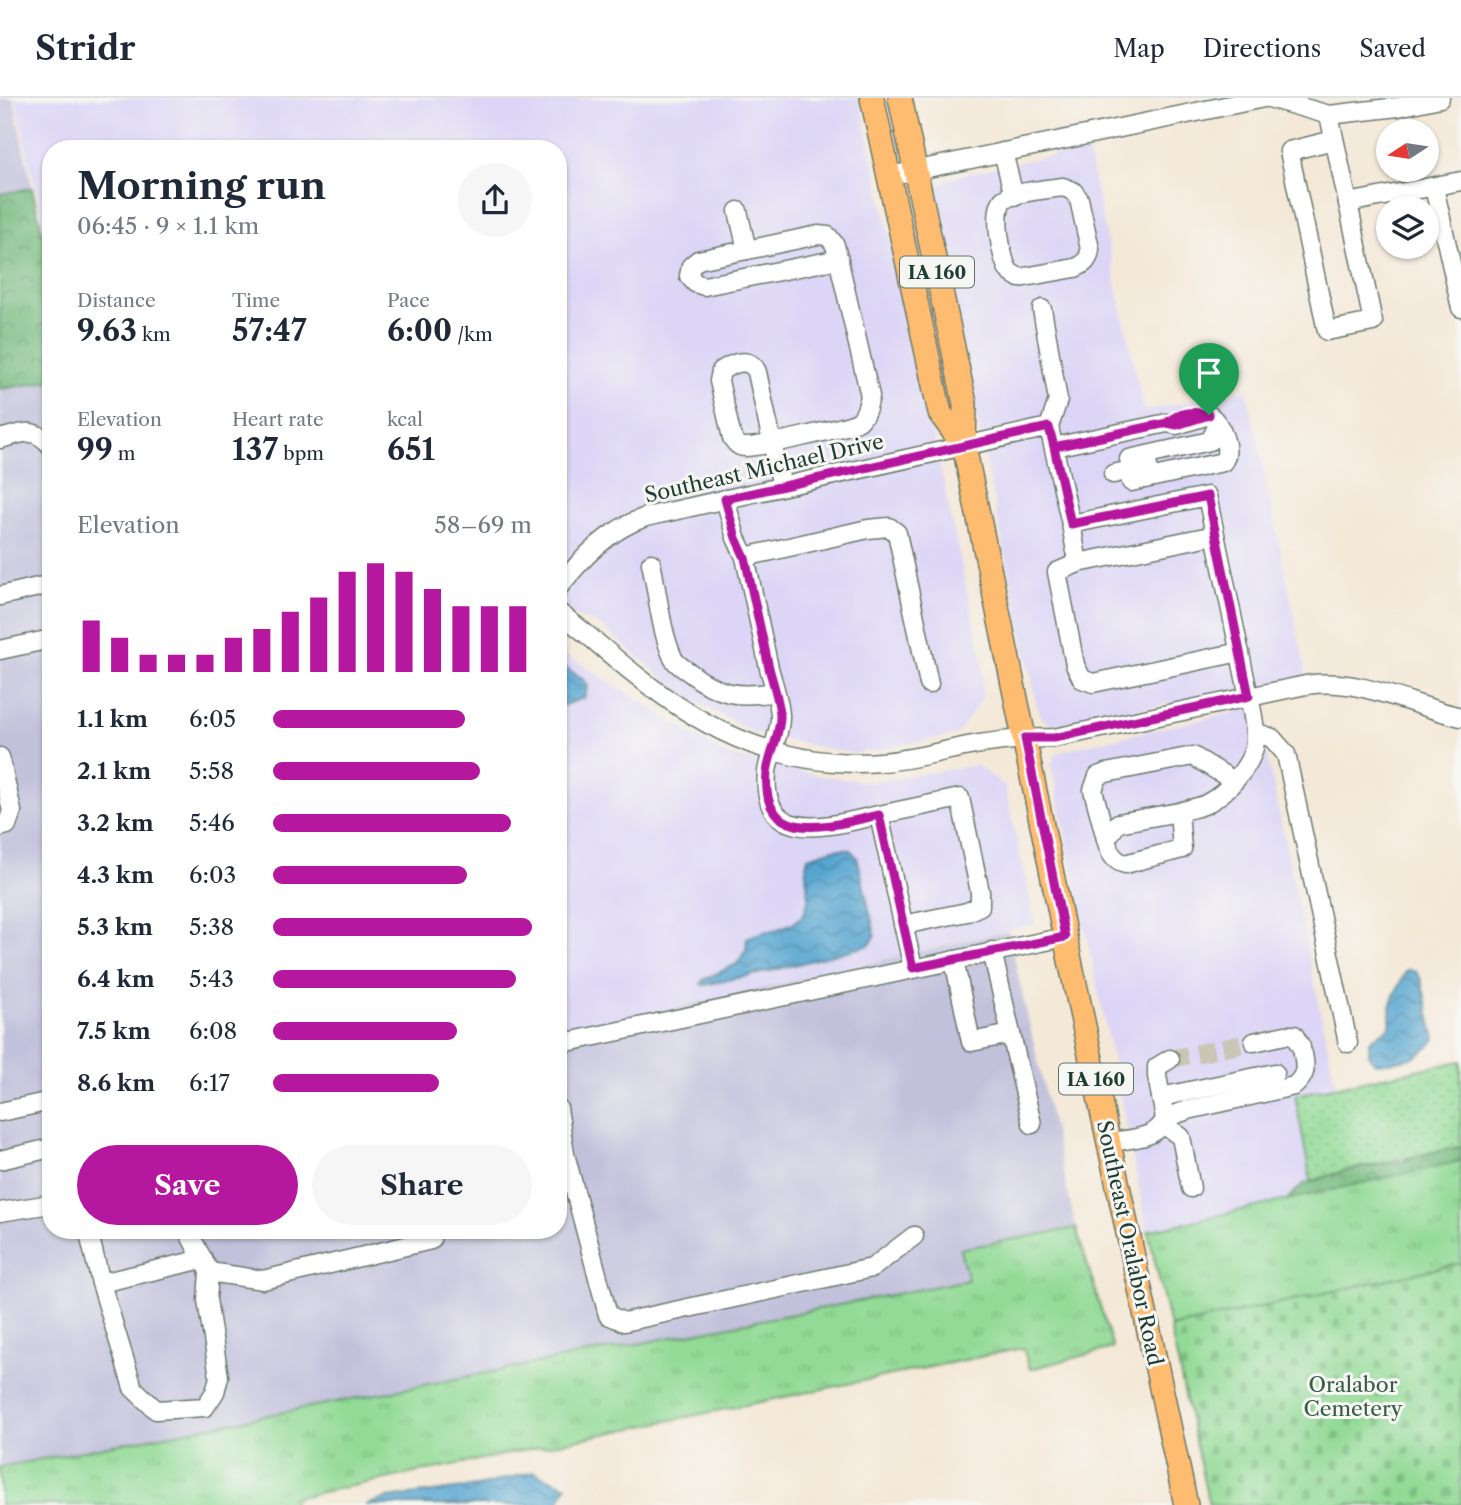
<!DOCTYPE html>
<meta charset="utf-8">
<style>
body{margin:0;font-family:"Libre Caslon Text",serif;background:#f6f6f7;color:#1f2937;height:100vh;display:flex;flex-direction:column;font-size:26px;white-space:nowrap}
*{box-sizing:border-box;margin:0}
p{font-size:23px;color:#747a83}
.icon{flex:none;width:38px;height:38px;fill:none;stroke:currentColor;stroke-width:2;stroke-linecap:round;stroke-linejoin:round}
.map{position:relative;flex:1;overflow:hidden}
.panel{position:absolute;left:42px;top:42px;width:525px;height:1099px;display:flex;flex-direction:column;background:#fff;border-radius:28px;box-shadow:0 2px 5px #0004}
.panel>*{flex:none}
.needle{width:46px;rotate:258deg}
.controls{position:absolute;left:1376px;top:21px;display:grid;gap:14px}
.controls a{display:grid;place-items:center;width:63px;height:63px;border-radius:50%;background:#fff;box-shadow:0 2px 5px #0004;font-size:35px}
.pin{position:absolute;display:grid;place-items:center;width:60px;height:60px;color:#fff;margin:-72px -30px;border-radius:50% 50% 50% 0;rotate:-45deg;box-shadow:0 0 7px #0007}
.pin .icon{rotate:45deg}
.round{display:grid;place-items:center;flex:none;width:74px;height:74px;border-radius:37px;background:#f6f6f7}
.summary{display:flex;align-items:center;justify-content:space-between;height:119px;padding:0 35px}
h1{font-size:38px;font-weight:700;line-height:52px}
.figures{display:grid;grid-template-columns:repeat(3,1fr);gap:10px;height:119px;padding:7px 35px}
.figures div{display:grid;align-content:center}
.figures b{font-size:30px;font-weight:700}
.figures small{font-size:19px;font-weight:400}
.figures p{font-size:19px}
.chart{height:196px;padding:14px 35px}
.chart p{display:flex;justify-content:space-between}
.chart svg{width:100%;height:126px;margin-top:7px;stroke:#b5179e;stroke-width:6}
.action{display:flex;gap:14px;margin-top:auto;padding:14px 35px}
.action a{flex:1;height:80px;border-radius:42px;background:#b5179e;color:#fff;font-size:28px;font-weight:700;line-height:80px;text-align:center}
.action a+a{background:#f6f6f7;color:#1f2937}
ul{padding:0 35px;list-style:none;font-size:23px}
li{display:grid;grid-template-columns:112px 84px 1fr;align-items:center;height:52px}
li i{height:18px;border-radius:9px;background:#b5179e}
header{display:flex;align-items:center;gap:42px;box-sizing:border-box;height:98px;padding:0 35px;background:#fff;border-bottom:2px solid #e0e1e3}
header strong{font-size:33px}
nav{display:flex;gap:38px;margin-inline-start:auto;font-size:24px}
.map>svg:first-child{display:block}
</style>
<header>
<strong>Stridr</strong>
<nav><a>Map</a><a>Directions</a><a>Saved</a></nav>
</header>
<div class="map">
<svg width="1461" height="1407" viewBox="0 0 1461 1407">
<defs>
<pattern id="grass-dots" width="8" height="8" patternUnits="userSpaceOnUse" patternTransform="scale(1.75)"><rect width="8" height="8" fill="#92da95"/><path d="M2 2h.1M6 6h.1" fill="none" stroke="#7dbc81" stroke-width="1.8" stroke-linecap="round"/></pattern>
<pattern id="forest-crowns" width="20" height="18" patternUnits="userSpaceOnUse" patternTransform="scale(1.75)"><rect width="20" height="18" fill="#75ba7e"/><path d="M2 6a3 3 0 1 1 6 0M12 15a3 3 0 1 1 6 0" fill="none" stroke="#5f9868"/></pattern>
<pattern id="cemetery-stones" width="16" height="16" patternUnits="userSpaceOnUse" patternTransform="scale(1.75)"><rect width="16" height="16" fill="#92da95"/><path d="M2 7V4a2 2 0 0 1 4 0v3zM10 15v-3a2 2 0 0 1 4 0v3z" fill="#7dbc81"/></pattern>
<pattern id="park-tufts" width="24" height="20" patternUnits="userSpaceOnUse" patternTransform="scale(1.75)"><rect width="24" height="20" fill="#92da95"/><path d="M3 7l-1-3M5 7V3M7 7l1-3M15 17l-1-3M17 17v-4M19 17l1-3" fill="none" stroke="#7dbc81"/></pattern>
<pattern id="water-waves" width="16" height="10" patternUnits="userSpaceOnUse" patternTransform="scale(1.75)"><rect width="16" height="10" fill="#56a5d0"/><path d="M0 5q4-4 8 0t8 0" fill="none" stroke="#4788aa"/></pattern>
</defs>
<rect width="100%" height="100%" fill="#f6f6f2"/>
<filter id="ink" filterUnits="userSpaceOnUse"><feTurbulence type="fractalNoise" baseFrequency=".0143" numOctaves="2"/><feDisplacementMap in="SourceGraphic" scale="14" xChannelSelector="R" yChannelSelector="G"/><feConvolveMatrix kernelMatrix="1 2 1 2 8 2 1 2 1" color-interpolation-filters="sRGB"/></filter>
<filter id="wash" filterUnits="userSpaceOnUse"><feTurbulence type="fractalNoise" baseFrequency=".00686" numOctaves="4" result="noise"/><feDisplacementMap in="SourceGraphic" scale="28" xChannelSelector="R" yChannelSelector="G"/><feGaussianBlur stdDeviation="1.57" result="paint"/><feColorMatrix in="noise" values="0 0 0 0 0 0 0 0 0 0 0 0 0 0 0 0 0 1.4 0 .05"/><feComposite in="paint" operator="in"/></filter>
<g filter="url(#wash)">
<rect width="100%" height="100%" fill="#f4e8d7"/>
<g fill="#dcd5f6">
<polygon points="15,0 860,0 983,566 982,601 957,637 854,656 756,636 684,597 601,528 558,511 558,51 51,51 51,161"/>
<polygon points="1087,50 1144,313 1247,292 1307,579 1062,626 1047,625 1041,618 1037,607 933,114 933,99 942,84 961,77"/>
<polygon points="558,552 726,657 821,678 872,684 976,667 1005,688 1035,826 558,937"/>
<polygon points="1257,609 1336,988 1295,997 1311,1084 1304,1086 1288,1102 1148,1133 1051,666 1055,657 1064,652"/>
</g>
<g fill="#c2c1dc">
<polygon points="0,0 13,0 32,90 0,96"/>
<polygon points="51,283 51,1132 558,1132 558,937 1008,833 1076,1130 961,1151 968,1182 0,1369 0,291"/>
</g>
<polygon fill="url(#grass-dots)" stroke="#588c64" stroke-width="2" points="1461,963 1461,1049 1343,1073 1311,1084 1295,997"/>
<g fill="url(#forest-crowns)" stroke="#4a7c59" stroke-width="2">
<polygon points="32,90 51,171 51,283 0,291 0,96"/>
<polygon points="1461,1049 1461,1106 1283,1105 1304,1086 1343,1073 1402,1064 1424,1056"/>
</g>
<polygon fill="url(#cemetery-stones)" stroke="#588c64" stroke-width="2" points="1461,1165 1461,1407 1209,1407 1170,1229"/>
<g fill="url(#park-tufts)" stroke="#588c64" stroke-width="2">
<polygon points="1461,1063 1461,1165 1170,1229 1148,1133"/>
<polygon points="1076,1130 1113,1250 1030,1271 1023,1250 293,1400 294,1407 0,1407 0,1369 968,1182 960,1151"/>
</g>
<g fill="url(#water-waves)" stroke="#3a7182" stroke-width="2">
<polygon points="558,564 585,583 588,588 584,600 558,609"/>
<path d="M833 751H849L857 759 875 837 870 847 771 873 704 887 701 886 703 882 737 866 746 852 747 840C768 829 805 834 808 802 809 788 803 773 808 759Z"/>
<path d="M1407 872H1415L1421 882 1435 941C1418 965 1402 962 1375 965L1369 958V943L1390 929C1391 922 1389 911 1391 905 1392 901 1405 874 1407 872Z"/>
<polygon points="533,1374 567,1388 557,1407 366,1407 388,1400 477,1388"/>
</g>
</g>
<g filter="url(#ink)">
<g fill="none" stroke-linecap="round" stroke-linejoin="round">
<polyline stroke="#c9c6b6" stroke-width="18" stroke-dasharray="18 9" stroke-linecap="butt" points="1170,961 1254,944"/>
<defs>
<g id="minor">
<polyline points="1269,0 1329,17 1348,105 1461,83"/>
<polyline points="1329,17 1398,9 1440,0"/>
<polyline points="1334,42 1289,53 1327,233 1373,224 1348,105"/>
<polyline points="1003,54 1014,98"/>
<polyline points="889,78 1264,0"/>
<path d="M1063 89 1073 93 1079 101 1090 151C1089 162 1085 166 1075 170L1019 180C1018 179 1011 175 1010 174 1001 164 992 110 1004 101 1014 94 1049 91 1063 89Z"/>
<polyline points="1434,89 1461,210"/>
<path d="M738 113 747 152 818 137 828 138 835 147 870 298C868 307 866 317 859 323 851 329 755 350 745 349 738 349 735 344 732 340L719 283 721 273C733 265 750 258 757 274 765 312 773 350 782 388"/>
<polyline points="747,152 698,162 691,168 689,178 695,185 704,188 839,161"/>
<polyline points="1042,211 1058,302 1049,329"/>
<path d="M0 341C23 335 34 328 51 348"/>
<path d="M1054 349 1167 325 1177 327 1209 317C1221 326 1232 351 1223 364L1131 384"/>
<polyline points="1129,361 1210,343 1215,333"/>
<polyline points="1113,376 1148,368"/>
<path d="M725 401 736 440 745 459C753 496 761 533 769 570 773 585 779 601 780 617 781 635 769 656 767 674 760 752 835 726 879 717L913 870"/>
<polyline points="745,459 868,431 889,429 897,435 929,586"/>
<path d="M651 465C658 495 660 531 673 560 676 566 683 570 689 574 718 597 739 600 775 594"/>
<polyline points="1078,465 1215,437"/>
<path d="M558 490C582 460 609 431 646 419L1049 329 1071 426"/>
<polyline points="0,498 51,486"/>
<path d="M558 514C586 534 610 557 637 578 709 636 786 671 881 664 915 662 947 651 980 646 1005 642 1029 640 1054 640L1306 587C1361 579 1409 607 1461 619"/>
<polyline points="0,552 51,541"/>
<polyline points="1255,634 1272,640 1286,656 1348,945"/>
<polyline points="0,659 12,713 7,727 0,729"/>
<path d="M1179 714 1118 725 1106 741C1109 753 1112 762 1125 766L1182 751 1179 714C1187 711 1198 710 1206 706 1226 696 1254 666 1255 643 1256 628 1252 613 1249 599L1207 398 1071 426 1078 465 1057 474 1075 567 1082 581 1093 585 1240 554"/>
<polyline points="879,717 960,700 980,794 980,808 967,814 903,827"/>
<polyline points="1106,741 1093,692 1098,678 1106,675 1193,658 1234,683"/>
<polyline points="954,862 971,944 1011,936 992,853"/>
<polyline points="1011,936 1032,1026"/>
<polyline points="1254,944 1285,937 1294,937 1301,949"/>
<polyline points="558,946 1065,839"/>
<polyline points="1161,999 1275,975"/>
<polyline points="558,1010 565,1056 608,1217 624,1224 872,1170 914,1138"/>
<polyline points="0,1014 51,1003"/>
<path d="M1165 1020 1188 1012 1294 988C1306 978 1306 970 1303 956"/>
<polyline points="1163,1026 1181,1039 1191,1090"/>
<path d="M1110 1044C1128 1041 1159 1041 1165 1020L1157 978V969L1170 961"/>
<polyline points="0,1062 51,1050"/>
<polyline points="0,1114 51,1106"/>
<polyline points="88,1132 101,1185 203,1161"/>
<polyline points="187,1132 208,1171"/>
<polyline points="209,1174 263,1182 431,1142"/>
<polyline points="101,1185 133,1290 156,1312 205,1309 215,1294 219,1279 207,1202 209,1174"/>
</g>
<g id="major">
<polyline points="872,0 940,315 964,348"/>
<polyline points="900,0 965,306 964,348 1065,839 1186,1407"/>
</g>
</defs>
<use href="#minor" stroke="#6a796d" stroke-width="21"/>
<use href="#major" stroke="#6a796d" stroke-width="26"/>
<use href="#minor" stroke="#fff" stroke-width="18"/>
<use href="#major" stroke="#febc70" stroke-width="23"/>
</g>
</g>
<g fill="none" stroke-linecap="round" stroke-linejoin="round" filter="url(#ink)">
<defs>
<path id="route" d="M1209 317 1177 327 1167 325 1054 349 1049 329 725 401 736 440 745 460C753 496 761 533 769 570 773 585 779 602 780 617 781 635 769 656 767 675 760 752 835 726 879 717L913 870 1065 839 1025 640H1054L1249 598 1208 398 1071 426 1054 349 1167 325C1178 314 1195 312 1209 317"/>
</defs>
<use href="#route" stroke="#fff" stroke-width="14"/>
<use href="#route" stroke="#b5179e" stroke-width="9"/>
</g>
<g text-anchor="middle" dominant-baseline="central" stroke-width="6" stroke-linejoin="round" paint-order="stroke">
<g fill="#f6f6f2" stroke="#60746d" stroke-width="2">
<rect x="900" y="158.5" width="74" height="31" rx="5"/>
<rect x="1059" y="965.5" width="74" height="31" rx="5"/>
</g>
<g font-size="19" font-weight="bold" fill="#1f3d34">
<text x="937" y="174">IA 160</text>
<text x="1096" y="981">IA 160</text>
</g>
<g font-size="21" fill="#1f3d34" stroke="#f6f6f2">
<text transform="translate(764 370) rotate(-13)">Southeast Michael Drive</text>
<text transform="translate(1130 1145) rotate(78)">Southeast Oralabor Road</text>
</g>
<g font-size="21" fill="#365c47" stroke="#f6f6f2">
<text x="1353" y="1286">Oralabor<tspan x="1353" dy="24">Cemetery</tspan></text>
</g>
</g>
</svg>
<div class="controls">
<a><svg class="needle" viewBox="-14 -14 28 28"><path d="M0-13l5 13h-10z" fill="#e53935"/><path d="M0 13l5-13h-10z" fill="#747a83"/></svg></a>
<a><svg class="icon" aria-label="layers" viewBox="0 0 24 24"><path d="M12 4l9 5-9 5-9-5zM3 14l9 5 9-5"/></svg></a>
</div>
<div class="pin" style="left:1209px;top:317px;background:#1e9e55"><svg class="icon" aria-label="arrive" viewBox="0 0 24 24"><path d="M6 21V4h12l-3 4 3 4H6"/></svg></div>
<section class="panel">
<div class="summary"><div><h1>Morning run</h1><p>06:45 · 9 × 1.1 km</p></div><a class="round"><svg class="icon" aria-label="share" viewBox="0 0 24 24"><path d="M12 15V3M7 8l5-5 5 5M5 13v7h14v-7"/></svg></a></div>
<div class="figures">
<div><p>Distance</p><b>9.63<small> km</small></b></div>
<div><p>Time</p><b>57:47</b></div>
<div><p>Pace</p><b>6:00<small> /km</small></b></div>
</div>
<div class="figures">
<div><p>Elevation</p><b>99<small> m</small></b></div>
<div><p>Heart rate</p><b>137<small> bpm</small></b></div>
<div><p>kcal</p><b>651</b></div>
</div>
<div class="chart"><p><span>Elevation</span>58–69 m</p>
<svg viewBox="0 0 160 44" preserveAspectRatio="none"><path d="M5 44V26M15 44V32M25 44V38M35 44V38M45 44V38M55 44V32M65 44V29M75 44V23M85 44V18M95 44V9M105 44V6M115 44V9M125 44V15M135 44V21M145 44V21M155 44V21"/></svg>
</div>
<ul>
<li><b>1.1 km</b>6:05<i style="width:74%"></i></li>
<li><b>2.1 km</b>5:58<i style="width:80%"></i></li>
<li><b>3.2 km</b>5:46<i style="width:92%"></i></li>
<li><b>4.3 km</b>6:03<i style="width:75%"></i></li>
<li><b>5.3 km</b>5:38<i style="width:100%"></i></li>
<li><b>6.4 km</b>5:43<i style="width:94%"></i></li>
<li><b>7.5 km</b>6:08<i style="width:71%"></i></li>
<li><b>8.6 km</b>6:17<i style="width:64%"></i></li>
</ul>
<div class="action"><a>Save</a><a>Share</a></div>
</section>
</div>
